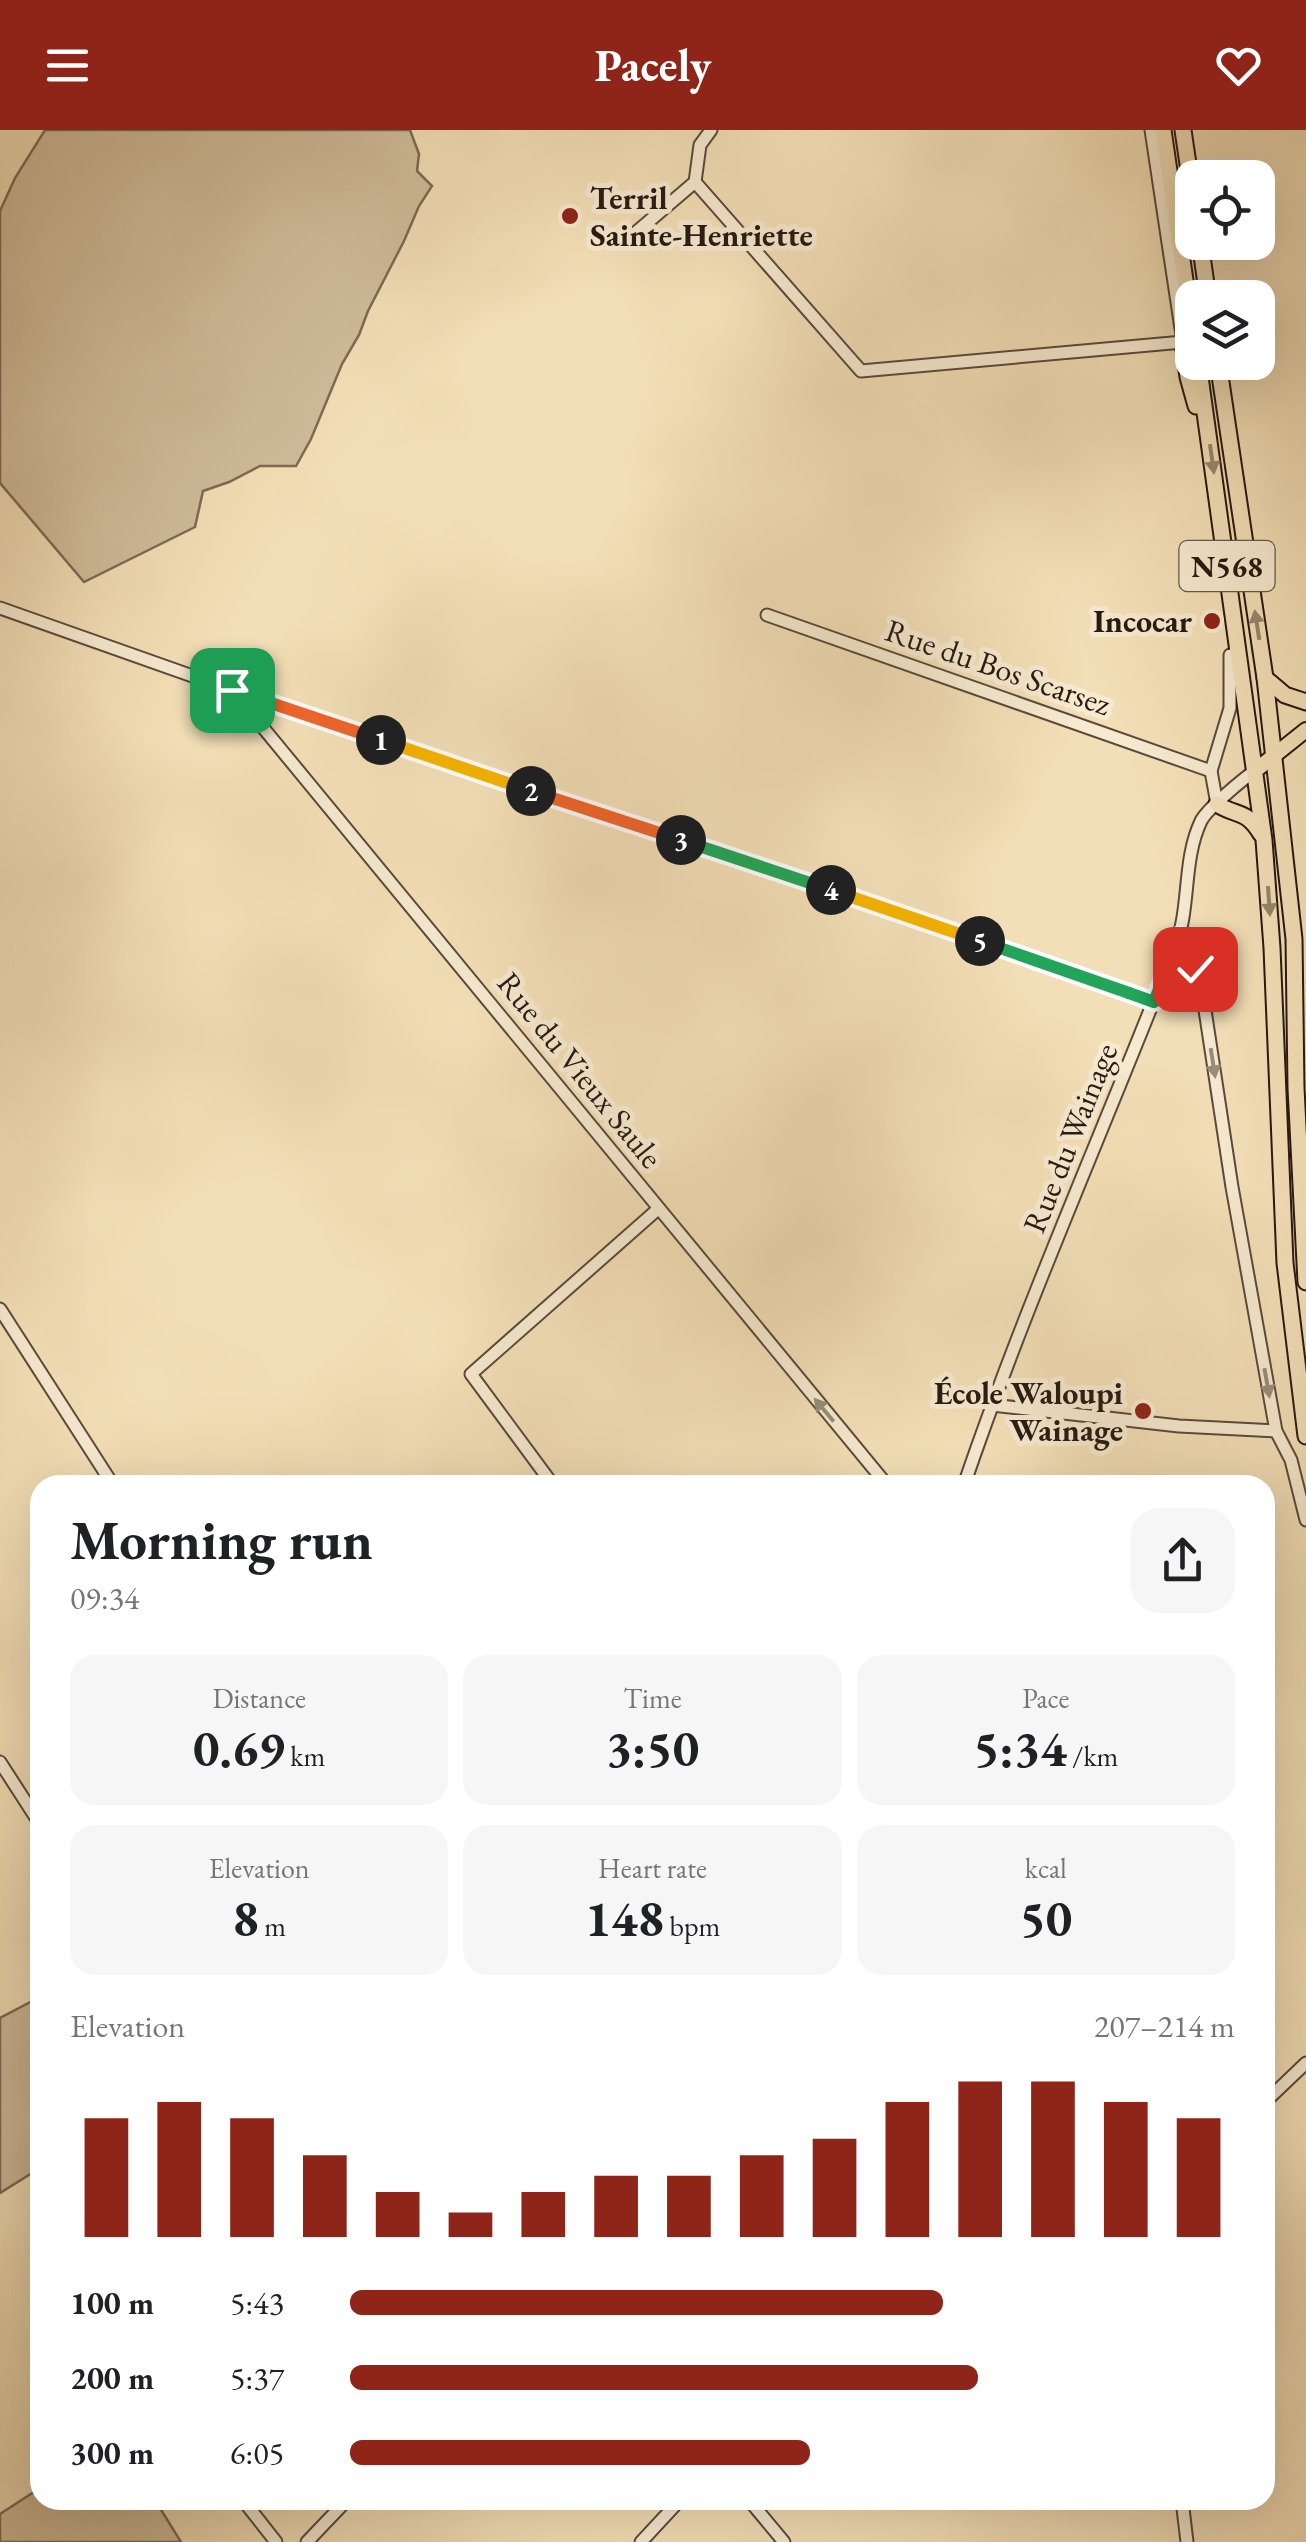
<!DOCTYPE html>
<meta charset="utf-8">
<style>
body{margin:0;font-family:"EB Garamond",serif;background:#f6f6f6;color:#202124;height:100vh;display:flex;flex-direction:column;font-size:38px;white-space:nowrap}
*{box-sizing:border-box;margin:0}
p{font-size:32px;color:#757577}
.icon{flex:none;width:55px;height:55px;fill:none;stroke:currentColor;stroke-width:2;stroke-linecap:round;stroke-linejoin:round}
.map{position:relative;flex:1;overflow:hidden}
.details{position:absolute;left:30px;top:1345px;width:1245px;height:1035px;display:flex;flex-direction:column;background:#fff;border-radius:30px;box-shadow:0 10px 40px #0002}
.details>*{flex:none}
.buttons{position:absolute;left:1175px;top:30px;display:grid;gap:20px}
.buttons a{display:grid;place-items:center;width:100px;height:100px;border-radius:20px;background:#fff;box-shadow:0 10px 40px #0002;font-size:50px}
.pin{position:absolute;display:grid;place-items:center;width:85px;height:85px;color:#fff;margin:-42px;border-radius:20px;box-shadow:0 5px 15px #0006}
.km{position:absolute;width:50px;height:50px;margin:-25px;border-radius:50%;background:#222;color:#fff;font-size:28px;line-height:50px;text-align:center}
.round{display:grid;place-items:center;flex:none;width:105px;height:105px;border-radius:30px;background:#f6f6f6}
.headline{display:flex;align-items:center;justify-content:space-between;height:170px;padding:0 40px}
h1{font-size:55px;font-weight:700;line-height:75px}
.figures{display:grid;grid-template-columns:repeat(3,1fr);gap:15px;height:170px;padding:10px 40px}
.figures div{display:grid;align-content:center;border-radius:25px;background:#f6f6f6;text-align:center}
.figures b{font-size:50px;font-weight:700}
.figures small{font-size:28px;font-weight:400}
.figures p{font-size:28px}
.chart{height:280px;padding:20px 40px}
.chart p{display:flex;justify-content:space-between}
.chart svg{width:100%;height:180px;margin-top:10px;stroke:#8f2418;stroke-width:6}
ul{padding:0 40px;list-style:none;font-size:32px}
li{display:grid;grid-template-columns:160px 120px 1fr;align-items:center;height:75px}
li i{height:25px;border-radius:12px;background:#8f2418}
header{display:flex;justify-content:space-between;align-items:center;height:130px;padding:0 40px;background:#8f2418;color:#fff;font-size:45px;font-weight:700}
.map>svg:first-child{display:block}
</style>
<header><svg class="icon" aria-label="menu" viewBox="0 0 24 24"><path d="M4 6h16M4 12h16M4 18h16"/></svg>Pacely<svg class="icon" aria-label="heart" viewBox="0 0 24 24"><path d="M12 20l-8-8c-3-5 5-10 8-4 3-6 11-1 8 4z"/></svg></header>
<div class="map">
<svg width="1306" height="2412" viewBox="0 0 1306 2412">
<rect width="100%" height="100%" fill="#f3dfb7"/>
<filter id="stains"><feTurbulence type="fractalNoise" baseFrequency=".002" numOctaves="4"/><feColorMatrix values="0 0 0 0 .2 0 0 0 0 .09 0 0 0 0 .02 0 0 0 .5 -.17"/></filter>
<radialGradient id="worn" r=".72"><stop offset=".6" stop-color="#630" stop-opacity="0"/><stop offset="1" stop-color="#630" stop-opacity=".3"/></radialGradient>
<g fill="#d0bd9b" stroke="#7c6b56" stroke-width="2.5">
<polygon points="45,0 410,0 419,24 417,41 432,56 419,76 404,111 368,181 359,205 342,234 311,309 296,336 260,336 229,352 203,361 195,397 84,452 0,353 0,81 15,48"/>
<polygon points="40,1867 40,2038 0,2063 0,1888"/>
<polygon points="40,2358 40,2370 155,2370 181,2412 0,2412 0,2384"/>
</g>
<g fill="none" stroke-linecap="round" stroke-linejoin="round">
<defs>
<g id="minor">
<polyline points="695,52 861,241 1183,212 1151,0"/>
<polyline points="627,110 695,52 700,15 711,0"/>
<polyline points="0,478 232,560 497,650 742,729 1154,872"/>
<polyline points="767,485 1211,641"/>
<polyline points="232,560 887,1355"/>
<polyline points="1217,674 1211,641 1230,578 1230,525"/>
<polyline points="1180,805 1195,839 1203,867 1232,1057 1276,1301 1291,1330 1306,1390"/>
<polyline points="0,1179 113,1355"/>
<polyline points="992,1275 1179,1296 1276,1301"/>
<polyline points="553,1355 471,1244 658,1079"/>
<path d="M964 1355C1026 1173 1105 997 1175 817 1191 778 1182 731 1201 691 1207 679 1243 649 1256 640"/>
<polyline points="0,1632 40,1694"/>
<polyline points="1265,1972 1306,1933"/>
<polyline points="243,2370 276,2412"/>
<polyline points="749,2370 784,2412"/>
<polyline points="1182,2370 1187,2412"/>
<polyline points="307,2412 347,2370"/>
<polyline points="641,2412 680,2370"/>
</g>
<polyline id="major" points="1256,640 1306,600"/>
<g id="highway">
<polyline points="1163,0 1192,198"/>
<polyline points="1183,0 1192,61"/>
<polyline points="1200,112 1208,168"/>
<polyline points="1183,212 1188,247 1196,276"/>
<polyline points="1198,232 1264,710 1272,818 1285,1133 1306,1306"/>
<polyline points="1218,232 1265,548 1294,809 1296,958 1306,1152"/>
<polyline points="1265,548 1285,565 1306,572"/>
<path d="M1217 674C1237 687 1246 679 1261 704"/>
</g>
</defs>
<use href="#minor" stroke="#5a4a3a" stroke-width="15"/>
<use href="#major" stroke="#271911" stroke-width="18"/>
<use href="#highway" stroke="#271911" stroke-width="19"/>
<use href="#minor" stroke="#f7ead0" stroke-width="11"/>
<use href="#major" stroke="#f3dfb7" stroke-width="14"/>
<use href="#highway" stroke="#f3dfb7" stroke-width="15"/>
</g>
<defs><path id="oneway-solid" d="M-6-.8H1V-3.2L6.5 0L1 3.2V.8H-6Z" transform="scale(2.5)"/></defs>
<g fill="#97866c">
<use href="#oneway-solid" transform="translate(1212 329) rotate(82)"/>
<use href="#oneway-solid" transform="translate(1257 495) rotate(-99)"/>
<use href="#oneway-solid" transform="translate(1269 771) rotate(86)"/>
</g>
<g fill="#998c7a">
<use href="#oneway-solid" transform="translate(1213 933) rotate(81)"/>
<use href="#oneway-solid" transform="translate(1267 1253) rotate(80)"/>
<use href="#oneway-solid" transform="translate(824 1280) rotate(-130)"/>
</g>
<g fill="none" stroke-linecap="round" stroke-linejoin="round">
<defs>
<polyline id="split-1" points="232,560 381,610"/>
<polyline id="split-2" points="381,610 531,661"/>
<polyline id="split-3" points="531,661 681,710"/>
<polyline id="split-4" points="681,710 831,760"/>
<polyline id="split-5" points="831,760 980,811"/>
<polyline id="split-6" points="980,811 1129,863"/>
<polyline id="split-7" points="1129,863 1154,872 1180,805 1195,839"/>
</defs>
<use href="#split-1" stroke="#fff" stroke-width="20"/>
<use href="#split-2" stroke="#fff" stroke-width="20"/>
<use href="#split-3" stroke="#fff" stroke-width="20"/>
<use href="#split-4" stroke="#fff" stroke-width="20"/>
<use href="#split-5" stroke="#fff" stroke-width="20"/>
<use href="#split-6" stroke="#fff" stroke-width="20"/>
<use href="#split-7" stroke="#fff" stroke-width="20"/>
<use href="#split-1" stroke="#f0652b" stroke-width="12"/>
<use href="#split-2" stroke="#f5b400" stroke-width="12"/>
<use href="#split-3" stroke="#f0652b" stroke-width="12"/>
<use href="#split-4" stroke="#22a559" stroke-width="12"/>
<use href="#split-5" stroke="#f5b400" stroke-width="12"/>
<use href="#split-6" stroke="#22a559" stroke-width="12"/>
<use href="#split-7" stroke="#22a559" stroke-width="12"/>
</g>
<g fill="#8f2418" stroke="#f7ead0" stroke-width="4">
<circle cx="570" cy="86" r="10"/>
<circle cx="1212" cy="491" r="10"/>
<circle cx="1143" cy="1281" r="10"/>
</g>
<g text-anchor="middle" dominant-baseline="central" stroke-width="10" stroke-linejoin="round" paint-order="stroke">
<rect fill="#f7ead0" stroke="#65584a" stroke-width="2.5" x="1179.5" y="411" width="95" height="50" rx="8"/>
<g font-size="30" font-weight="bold" fill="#271911">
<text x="1227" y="436">N568</text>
</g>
<g font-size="32" font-weight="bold" fill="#271911" stroke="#f7ead0" text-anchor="end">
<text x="590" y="68" text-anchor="start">Terril<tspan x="590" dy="37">Sainte-Henriette</tspan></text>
<text x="1192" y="491">Incocar</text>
<text x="1123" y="1263">École Waloupi<tspan x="1123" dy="37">Wainage</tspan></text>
</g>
<g font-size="32" fill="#271911" stroke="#f7ead0">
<text transform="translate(998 537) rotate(19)">Rue du Bos Scarsez</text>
<text transform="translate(580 940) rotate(51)">Rue du Vieux Saule</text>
<text transform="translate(1070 1008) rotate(-68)">Rue du Wainage</text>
</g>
</g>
<rect width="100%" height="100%" filter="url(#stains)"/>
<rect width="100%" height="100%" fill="url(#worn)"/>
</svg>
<div class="buttons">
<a><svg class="icon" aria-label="locate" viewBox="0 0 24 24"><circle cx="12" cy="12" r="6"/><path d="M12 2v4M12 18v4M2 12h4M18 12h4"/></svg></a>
<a><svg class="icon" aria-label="layers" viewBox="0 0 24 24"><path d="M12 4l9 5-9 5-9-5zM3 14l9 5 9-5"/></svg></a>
</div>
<div class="pin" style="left:232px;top:560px;background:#1e9e55"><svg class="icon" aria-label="arrive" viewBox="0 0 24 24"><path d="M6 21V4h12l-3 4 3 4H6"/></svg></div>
<div class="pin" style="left:1195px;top:839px;background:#d93025"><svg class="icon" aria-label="check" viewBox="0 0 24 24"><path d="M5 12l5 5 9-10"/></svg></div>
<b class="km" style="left:381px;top:610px">1</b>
<b class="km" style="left:531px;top:661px">2</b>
<b class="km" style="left:681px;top:710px">3</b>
<b class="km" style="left:831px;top:760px">4</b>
<b class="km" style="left:980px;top:811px">5</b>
<section class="details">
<div class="headline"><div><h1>Morning run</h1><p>09:34</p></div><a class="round"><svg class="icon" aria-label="share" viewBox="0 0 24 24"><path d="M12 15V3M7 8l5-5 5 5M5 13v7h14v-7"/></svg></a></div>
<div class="figures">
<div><p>Distance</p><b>0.69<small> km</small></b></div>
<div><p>Time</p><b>3:50</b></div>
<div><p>Pace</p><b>5:34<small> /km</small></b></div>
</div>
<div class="figures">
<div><p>Elevation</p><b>8<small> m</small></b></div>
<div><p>Heart rate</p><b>148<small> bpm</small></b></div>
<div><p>kcal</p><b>50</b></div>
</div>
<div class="chart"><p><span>Elevation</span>207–214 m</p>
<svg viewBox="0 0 160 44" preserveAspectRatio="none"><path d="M5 44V15M15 44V11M25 44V15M35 44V24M45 44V33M55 44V38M65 44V33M75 44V29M85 44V29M95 44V24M105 44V20M115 44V11M125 44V6M135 44V6M145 44V11M155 44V15"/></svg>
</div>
<ul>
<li><b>100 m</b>5:43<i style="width:67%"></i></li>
<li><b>200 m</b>5:37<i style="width:71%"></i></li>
<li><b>300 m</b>6:05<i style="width:52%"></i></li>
</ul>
</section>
</div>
